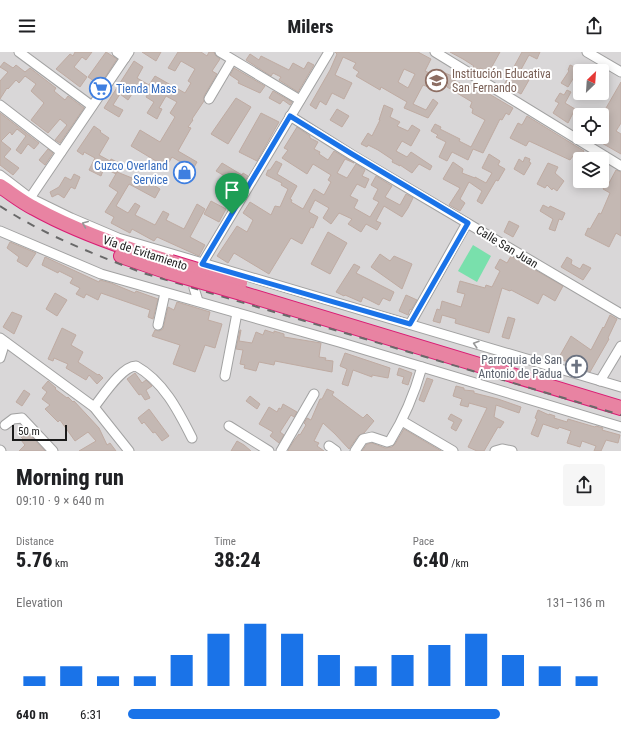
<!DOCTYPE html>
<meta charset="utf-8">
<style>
body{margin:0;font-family:"Roboto Condensed",sans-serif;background:#f6f6f6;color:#202124;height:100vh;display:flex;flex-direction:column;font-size:15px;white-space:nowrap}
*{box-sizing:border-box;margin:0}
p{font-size:13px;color:#757577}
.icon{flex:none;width:22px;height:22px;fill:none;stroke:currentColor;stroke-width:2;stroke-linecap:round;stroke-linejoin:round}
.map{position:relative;height:399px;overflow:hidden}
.drawer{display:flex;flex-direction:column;background:#fff;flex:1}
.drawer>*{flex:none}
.needle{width:26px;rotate:25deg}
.tools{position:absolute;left:573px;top:12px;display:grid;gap:8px}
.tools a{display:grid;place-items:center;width:36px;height:36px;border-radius:4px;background:#fff;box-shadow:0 2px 10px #0003;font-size:20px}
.scale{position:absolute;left:12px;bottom:10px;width:55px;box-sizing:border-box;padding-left:4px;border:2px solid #1b1b1b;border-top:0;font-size:11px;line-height:14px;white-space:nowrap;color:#1b1b1b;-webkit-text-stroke:3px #fff;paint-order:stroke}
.pin{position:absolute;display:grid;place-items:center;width:34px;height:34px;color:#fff;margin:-41px -17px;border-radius:50% 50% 50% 0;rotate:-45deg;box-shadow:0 0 4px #0007}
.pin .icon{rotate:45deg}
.round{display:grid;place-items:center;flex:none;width:42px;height:42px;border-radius:4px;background:#f6f6f6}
.overview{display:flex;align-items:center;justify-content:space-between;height:68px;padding:0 16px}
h1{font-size:22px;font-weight:800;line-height:30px}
.metrics{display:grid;grid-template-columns:repeat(3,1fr);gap:6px;height:68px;padding:4px 16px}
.metrics div{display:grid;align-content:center}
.metrics b{font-size:20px;font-weight:800}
.metrics small{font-size:11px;font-weight:400}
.metrics p{font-size:11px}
.chart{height:112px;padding:8px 16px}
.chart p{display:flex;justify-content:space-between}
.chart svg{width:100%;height:72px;margin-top:4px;stroke:#1a73e8;stroke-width:6}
ul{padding:0 16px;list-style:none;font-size:13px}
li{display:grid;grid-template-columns:64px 48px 1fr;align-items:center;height:30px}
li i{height:10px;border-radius:5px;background:#1a73e8}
header{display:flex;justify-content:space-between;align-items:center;height:52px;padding:0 16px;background:#fff;font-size:18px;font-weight:800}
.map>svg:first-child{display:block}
</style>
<header><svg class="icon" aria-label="menu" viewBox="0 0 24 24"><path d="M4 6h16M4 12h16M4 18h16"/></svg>Milers<svg class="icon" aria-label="share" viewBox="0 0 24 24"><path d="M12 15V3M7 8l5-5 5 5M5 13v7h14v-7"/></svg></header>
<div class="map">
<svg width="621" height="399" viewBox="0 0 621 399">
<rect width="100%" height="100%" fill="#ede7df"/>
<path fill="#d9d7d8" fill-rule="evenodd" d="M0 0H621V399H0ZM580 19H602V41H580ZM580 63H602V85H580ZM580 107H602V129H580Z"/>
<polygon fill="#79e0ac" points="473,193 491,204 477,230 458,219"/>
<g fill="#c4b8b3" stroke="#bfaba2" fill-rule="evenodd">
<polygon points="75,0 92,0 86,8 82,5 74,15 87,25 80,35 56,17 70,2 73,4"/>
<polygon points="106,0 117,7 100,33 88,25"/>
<polygon points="142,0 161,0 156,9"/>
<polygon points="178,0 201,0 207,4 209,0 214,0 215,3 220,7 212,19 217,22 204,44 204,49 192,67 193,68 188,75 191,76 178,99 197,110 193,117 172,105 166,115 131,94 140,78 160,90 175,65 170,61 177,50 166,44 159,56 162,57 157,67 147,61 154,50 146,45 149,40 138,33 128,48 120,42 113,53 123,58 119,65 104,56 134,9 143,15 137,26 149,33 155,24 185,41 191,31 188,29 195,17 181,9 175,19 168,16"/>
<path d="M335 0H418L431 7 425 19 436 24 431 36 423 33 413 52 426 58 433 47 438 51 428 66 404 56 407 50 381 35 380 38 356 24 359 20 353 16 356 11 343 5 335 23 352 31 344 47 332 41 326 53 320 49 316 57 310 53 330 18 337 2ZM404 17 415 22 408 36 398 30Z"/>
<polygon points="450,0 500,0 489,20 480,16 480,18 473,15 474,14 463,7"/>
<polygon points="522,0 540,0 537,7 529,3 518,23 529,28 521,42 504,33"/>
<polygon points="250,2 259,8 261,4 289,18 293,11 304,17 308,10 314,13 298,40 279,28 281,25 273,21 271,24 246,8"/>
<polygon points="4,10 13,16 16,13 25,20 30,16 56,36 54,39 65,48 68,44 84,56 60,91 55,88 67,73 60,67 48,81 31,68 44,51 31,39 36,32 25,24 19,31 16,28 8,37 7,36 0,47 0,29 8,20 0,15"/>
<polygon points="570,13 579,17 568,35 561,31 569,19 568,18"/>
<polygon points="234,16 265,34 260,41 238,31 239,29 230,23"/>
<polygon points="445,21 452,24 450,26 469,36 470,34 478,38 479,36 513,56 509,63 506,61 502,68 500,67 483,101 473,97 468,108 452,100 447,109 439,105 446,90 436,85 438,83 431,79 435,72 441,75 440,77 460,87 459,89 471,95 485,68 472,61 473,57 470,55 472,50 447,35 449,32 442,29"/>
<polygon points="621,30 621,71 616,79 621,82 621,102 600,90 608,74 602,71 602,63"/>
<polygon points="567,38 571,40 565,51 575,57 568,71 553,61 559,51 555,49 560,41 564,43"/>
<polygon points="273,39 292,50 290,53 283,48 280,52 269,46"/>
<polygon points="236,46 251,55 228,92 211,82"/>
<polygon points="384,53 393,57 390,65 400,70 397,74 408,79 412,73 420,78 411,94 402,89 396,99 407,105 411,100 432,114 430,118 419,112 412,121 400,113 400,114 392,110 393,108 378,98 368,93 367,95 361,92 368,81 372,84 380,68 379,68"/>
<polygon points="337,57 349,64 342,75 330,68"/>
<polygon points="0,61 39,91 34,97 28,92 21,102 16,98 26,84 17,77 12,83 10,80 1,89 11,97 4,105 19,116 13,123 0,113"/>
<polygon points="261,61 279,70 257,109 239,100"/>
<polygon points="527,64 584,99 578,108 573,104 570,108 529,89 526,94 510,86 518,71 522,73"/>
<polygon points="94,74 101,79 100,80 109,86 99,103 110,109 111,107 121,112 116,122 104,116 101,124 89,118 95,106 84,100 83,103 77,99"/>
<polygon points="297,75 310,84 310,86 318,90 314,97 320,100 319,102 328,108 334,99 354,111 345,107 337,121 347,126 356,112 365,118 362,124 369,127 365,136 357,132 350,144 358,148 354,156 370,165 379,150 373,147 378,137 371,133 376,124 392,134 385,145 400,153 406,142 413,146 408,156 402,165 384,154 376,169 381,171 377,178 366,172 361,180 348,172 352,167 339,161 331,172 323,166 329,156 315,148 309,160 318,165 313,176 311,175 302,192 291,186 269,222 234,201 228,211 217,204 237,174 247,180 253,168 243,161 250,150 271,163 275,154 280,155 288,137 281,133 282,131 266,123 268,118 270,118 276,109 282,112 277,122 297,134 290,147 292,148 291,150 303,157 314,137 324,143 331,130 328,128 331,123 313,112 307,122 282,106 288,98 284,96"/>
<polygon points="48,97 53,101 45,113 39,108"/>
<polygon points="489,102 500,109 498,113 505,117 498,129 496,128 482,152 477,149 482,139 469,130 460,147 465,151 460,159 449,153 460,136 443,127 453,110 463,117 462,121 475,126 475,125 486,131 492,121 482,116"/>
<polygon points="525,105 530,107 529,110 531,111 524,123 514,117 519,107 523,110"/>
<polygon points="222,111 242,123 243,121 248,124 242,134 216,119"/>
<polygon points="548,111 558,115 555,121 564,129 557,139 553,136 552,138 547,133 545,136 537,132"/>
<polygon points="616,118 621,120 621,184 616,181 609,195 585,183 588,176 590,177 599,161 601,162 610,141 603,137 606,132 608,133"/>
<polygon points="117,120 132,126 134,122 147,128 147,129 160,137 155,146 129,132 116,154 128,161 135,151 140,154 135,163 155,173 163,159 169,162 166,168 184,177 197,152 205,157 190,185 205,193 199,204 157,185 154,189 132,177 130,181 111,171 114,165 105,160 118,140 109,134"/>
<polygon points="74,122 80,125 75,137 71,135 64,146 58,142 52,145 50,140 59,135 65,125 71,128"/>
<polygon points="211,149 226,157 219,170 204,162"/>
<polygon points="543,153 549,156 550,154 565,161 562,168 559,167 555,179 549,177 553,167 540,159"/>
<polygon points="509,169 519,174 513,185 504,180"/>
<polygon points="328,180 347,191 330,222 311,212"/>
<polygon points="10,190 36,201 27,215 17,209 19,205 7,196"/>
<polygon points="380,202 390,209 394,204 412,212 402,237 371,215"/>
<polygon points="511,204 563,234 555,249 543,242 538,252 511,238 510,239 502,236 489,281 455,271 456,267 442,263 440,271 433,269 437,257 440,258 442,249 461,255 465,242 457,240 460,229 485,236 486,233 492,235 500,219 495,216 500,207 507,211"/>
<polygon points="45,205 99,230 100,228 111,231 135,241 136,239 158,247 153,267 148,265 150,258 101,241 98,248 86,242 84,246 76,242 80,236 70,231 73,226 59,219 58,221 42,213"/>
<polygon points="567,205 572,208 571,212 580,217 583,212 591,216 583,228 561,215"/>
<polygon points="354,212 360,215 356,221 394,240 390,249 383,246 379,253 363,245 361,250 345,243 344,244 336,240"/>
<polygon points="55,241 67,248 57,264 46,257"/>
<polygon points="406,243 417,248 411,258 410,257 408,263 399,259"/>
<polygon points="177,250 210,260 208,268 222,272 215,296 205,293 195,320 173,312 180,293 152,284 155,278 159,279 163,277 168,255 174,258"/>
<polygon points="12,260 22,264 14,282 3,275"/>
<polygon points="610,263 617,267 608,286 609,287 590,320 576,312 558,307 571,284 591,298 603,275 604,276"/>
<polygon points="508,265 515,267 509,287 502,285"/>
<polygon points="62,276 76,283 71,293 83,300 78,310 98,323 99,322 103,326 97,332 89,323 86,328 66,316 68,312 54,306 53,309 48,307"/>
<polygon points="240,278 241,278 239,289 252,291 256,280 263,283 265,278 274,281 274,279 284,282 284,285 321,291 319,305 326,306 325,308 333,309 332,320 275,309 274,313 259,310 256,319 244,316 245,313 240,312 243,298 236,297"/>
<polygon points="345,301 390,316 388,326 372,323 372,325 353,318 348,334 342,332 347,317 340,314"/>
<polygon points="399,316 412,321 408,333 402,331 404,325 397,323"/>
<polygon points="135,321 142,331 146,328 152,334 146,338 150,346 145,348 141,342 139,343 127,327"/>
<polygon points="427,326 433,328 424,350 419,348"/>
<polygon points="48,329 56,336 55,337 67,346 68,345 73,350 74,349 99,376 107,393 110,391 116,399 79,399 96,389 88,380 75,389 60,368 58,370 45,357 50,353 42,347 47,340 42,336"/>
<polygon points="456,334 464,336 464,338 474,339 474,341 498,347 521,355 519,361 496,353 494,365 504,370 500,376 498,375 484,399 477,399 468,395 487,356 469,351 468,355 460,353 462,347 453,344"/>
<polygon points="327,337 334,340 332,343 363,366 367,362 374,369 364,381 358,384 349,397 335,382 323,371 314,389 319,391 317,394 324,399 289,399 288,398 293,390 299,382 300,383 306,373 304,371 307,366 311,368 320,347 322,347"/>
<polygon points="24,338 30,342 22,354 16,350"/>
<polygon points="250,344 260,352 257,357 246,349"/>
<polygon points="283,352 297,360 294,365 291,363 280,380 284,383 279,391 270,384 273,380 259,372 269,355 277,360 279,356 281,357"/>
<polygon points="149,357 169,384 162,389 155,380 153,381 144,370 142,372 138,366"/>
<polygon points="538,358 549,363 549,362 555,364 554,366 567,370 568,367 595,375 596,374 603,376 602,378 620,383 618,391 606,388 601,399 594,399 596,394 582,389 580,395 567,391 571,379 559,375 558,377 543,372 538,385 531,382 537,367 535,366"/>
<polygon points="451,362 462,368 456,379 451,376 454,370 448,367"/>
<polygon points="24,376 45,399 19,399 25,393 21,388 23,387 18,382"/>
<polygon points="404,377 441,399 362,399 367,392 372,391 385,396 392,395 395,392"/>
<polygon points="237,389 244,393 251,399 231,399"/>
</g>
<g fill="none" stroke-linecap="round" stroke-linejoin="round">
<defs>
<g id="minor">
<polyline points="19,0 92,54"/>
<polyline points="117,0 125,6"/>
<polyline points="220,0 300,48"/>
<polyline points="435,0 621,114"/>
<polyline points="587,0 621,20"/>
<polyline points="209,47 232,8"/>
<polyline points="0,53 61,100"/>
<polyline points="290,64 352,103 621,262"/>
<polyline points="0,123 30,146 71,166 118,186 621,335"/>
<polyline points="30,146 129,0"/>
<polyline points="0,179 101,222 339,290 621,375"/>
<polyline points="198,249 194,236 202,212 329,0"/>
<polyline points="410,272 467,171"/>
<polyline points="158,273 165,241"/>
<polyline points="0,286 94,355 129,399"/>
<polyline points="0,306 5,290"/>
<polyline points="225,324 237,261"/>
<polyline points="600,329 621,294"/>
<path d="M94 355C103 344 122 314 136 314 163 329 178 358 192 386"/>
<polyline points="402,369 453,399"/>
<polyline points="5,373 13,367 22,366 53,399"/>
<polyline points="229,374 269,399"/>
<polyline points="329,394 336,399"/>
<polyline points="0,398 1,399"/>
<polyline points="281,399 314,342"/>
<path d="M355 399 363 387 372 385 387 390 390 389C405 365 414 343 422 315"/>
<polyline points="495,399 502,397 512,399"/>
</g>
<g id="highway">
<path d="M0 134C11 141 22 150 34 156 77 180 124 196 171 210"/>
<polyline points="121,204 168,220"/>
<polyline points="241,241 621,356"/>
</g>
</defs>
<use href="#minor" stroke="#a2a2a2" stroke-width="11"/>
<use href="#highway" stroke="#da1d74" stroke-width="16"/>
<use href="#minor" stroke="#fff" stroke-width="9"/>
<use href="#highway" stroke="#e883a2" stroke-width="14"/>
<path stroke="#696969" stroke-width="2" stroke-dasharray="8 8" stroke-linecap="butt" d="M0 154C44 183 94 202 143 221L621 363"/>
<defs>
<g id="highway-bridge">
<polyline points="171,210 240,231"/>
<polyline points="168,220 241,241"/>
</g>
</defs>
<use href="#highway-bridge" stroke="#da1d74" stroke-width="16" stroke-linecap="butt"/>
<use href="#highway-bridge" stroke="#e883a2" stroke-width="14"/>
</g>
<defs><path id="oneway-chevron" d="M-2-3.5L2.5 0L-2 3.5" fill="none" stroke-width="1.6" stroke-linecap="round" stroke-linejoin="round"/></defs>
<g stroke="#989898">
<use href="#oneway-chevron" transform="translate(85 172) rotate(-157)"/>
<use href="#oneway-chevron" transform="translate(476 292) rotate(-163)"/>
</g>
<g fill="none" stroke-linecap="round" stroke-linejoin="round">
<defs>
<polygon id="route" points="290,64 352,102 468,171 410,272 202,212"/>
</defs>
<use href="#route" stroke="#fff" stroke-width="8"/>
<use href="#route" stroke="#1a73e8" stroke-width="5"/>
</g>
<defs>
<symbol id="school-ring" viewBox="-11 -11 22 22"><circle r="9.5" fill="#fff" stroke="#8d6e63" stroke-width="1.5"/><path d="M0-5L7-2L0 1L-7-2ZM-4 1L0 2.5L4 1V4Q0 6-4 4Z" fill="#8d6e63"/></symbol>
<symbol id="supermarket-ring" viewBox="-11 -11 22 22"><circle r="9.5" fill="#fff" stroke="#3f7fe0" stroke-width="1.5"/><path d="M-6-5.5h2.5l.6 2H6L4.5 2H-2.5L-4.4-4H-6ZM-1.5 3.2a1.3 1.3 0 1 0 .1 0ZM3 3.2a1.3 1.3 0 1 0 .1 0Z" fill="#3f7fe0"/></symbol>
<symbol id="shop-ring" viewBox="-11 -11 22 22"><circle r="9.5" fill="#fff" stroke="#3f7fe0" stroke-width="1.5"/><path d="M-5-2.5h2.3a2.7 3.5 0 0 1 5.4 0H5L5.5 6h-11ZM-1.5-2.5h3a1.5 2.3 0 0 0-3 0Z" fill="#3f7fe0"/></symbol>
<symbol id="church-ring" viewBox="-11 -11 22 22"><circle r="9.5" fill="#fff" stroke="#6b7280" stroke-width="1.5"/><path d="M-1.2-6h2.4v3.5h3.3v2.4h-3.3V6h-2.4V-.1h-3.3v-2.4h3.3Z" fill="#6b7280"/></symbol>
</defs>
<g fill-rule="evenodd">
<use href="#school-ring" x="424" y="16" width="25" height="25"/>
<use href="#supermarket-ring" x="88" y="24" width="25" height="25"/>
<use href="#shop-ring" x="172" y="108" width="25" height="25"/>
<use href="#church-ring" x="564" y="302" width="25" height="25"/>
</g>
<g text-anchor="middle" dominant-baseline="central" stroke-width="4" stroke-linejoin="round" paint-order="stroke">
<g font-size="12" fill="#785e54" stroke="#fff" text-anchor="start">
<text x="452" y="22">Institución Educativa<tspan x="452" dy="14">San Fernando</tspan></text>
</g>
<g font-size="12" fill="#366cbe" stroke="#fff" text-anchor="start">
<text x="116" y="37">Tienda Mass</text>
<text x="168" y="114" text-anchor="end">Cuzco Overland<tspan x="168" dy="14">Service</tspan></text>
</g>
<g font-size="12" fill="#1b1b1b" stroke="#fff">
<text transform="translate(507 195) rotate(31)">Calle San Juan</text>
<text transform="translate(145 201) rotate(18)">Vía de Evitamiento</text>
</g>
<g font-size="12" fill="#5b616d" stroke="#fff" text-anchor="end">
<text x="562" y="308">Parroquia de San<tspan x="562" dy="14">Antonio de Padua</tspan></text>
</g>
</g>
</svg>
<div class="tools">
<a><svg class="needle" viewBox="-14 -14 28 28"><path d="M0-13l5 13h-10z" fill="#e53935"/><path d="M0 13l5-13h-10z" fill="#757577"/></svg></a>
<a><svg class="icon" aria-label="locate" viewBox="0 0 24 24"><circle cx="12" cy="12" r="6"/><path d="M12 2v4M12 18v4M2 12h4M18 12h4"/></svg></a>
<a><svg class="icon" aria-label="layers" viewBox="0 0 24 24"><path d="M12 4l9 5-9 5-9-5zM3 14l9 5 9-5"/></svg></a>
</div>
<div class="scale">50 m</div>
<div class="pin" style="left:232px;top:162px;background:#1e9e55"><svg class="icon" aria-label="arrive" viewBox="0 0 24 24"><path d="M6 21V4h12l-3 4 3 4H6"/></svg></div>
</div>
<section class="drawer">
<div class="overview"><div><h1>Morning run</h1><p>09:10 · 9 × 640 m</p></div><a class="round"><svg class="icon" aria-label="share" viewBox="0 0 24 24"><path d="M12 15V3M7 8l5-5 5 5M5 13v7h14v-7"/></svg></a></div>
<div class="metrics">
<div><p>Distance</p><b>5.76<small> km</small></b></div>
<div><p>Time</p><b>38:24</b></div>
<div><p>Pace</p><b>6:40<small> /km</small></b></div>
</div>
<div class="chart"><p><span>Elevation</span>131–136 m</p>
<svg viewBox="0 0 160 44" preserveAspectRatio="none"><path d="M5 44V38M15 44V32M25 44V38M35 44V38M45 44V25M55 44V12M65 44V6M75 44V12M85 44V25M95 44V32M105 44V25M115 44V19M125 44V12M135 44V25M145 44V32M155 44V38"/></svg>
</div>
<ul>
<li><b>640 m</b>6:31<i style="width:78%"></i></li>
</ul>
</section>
